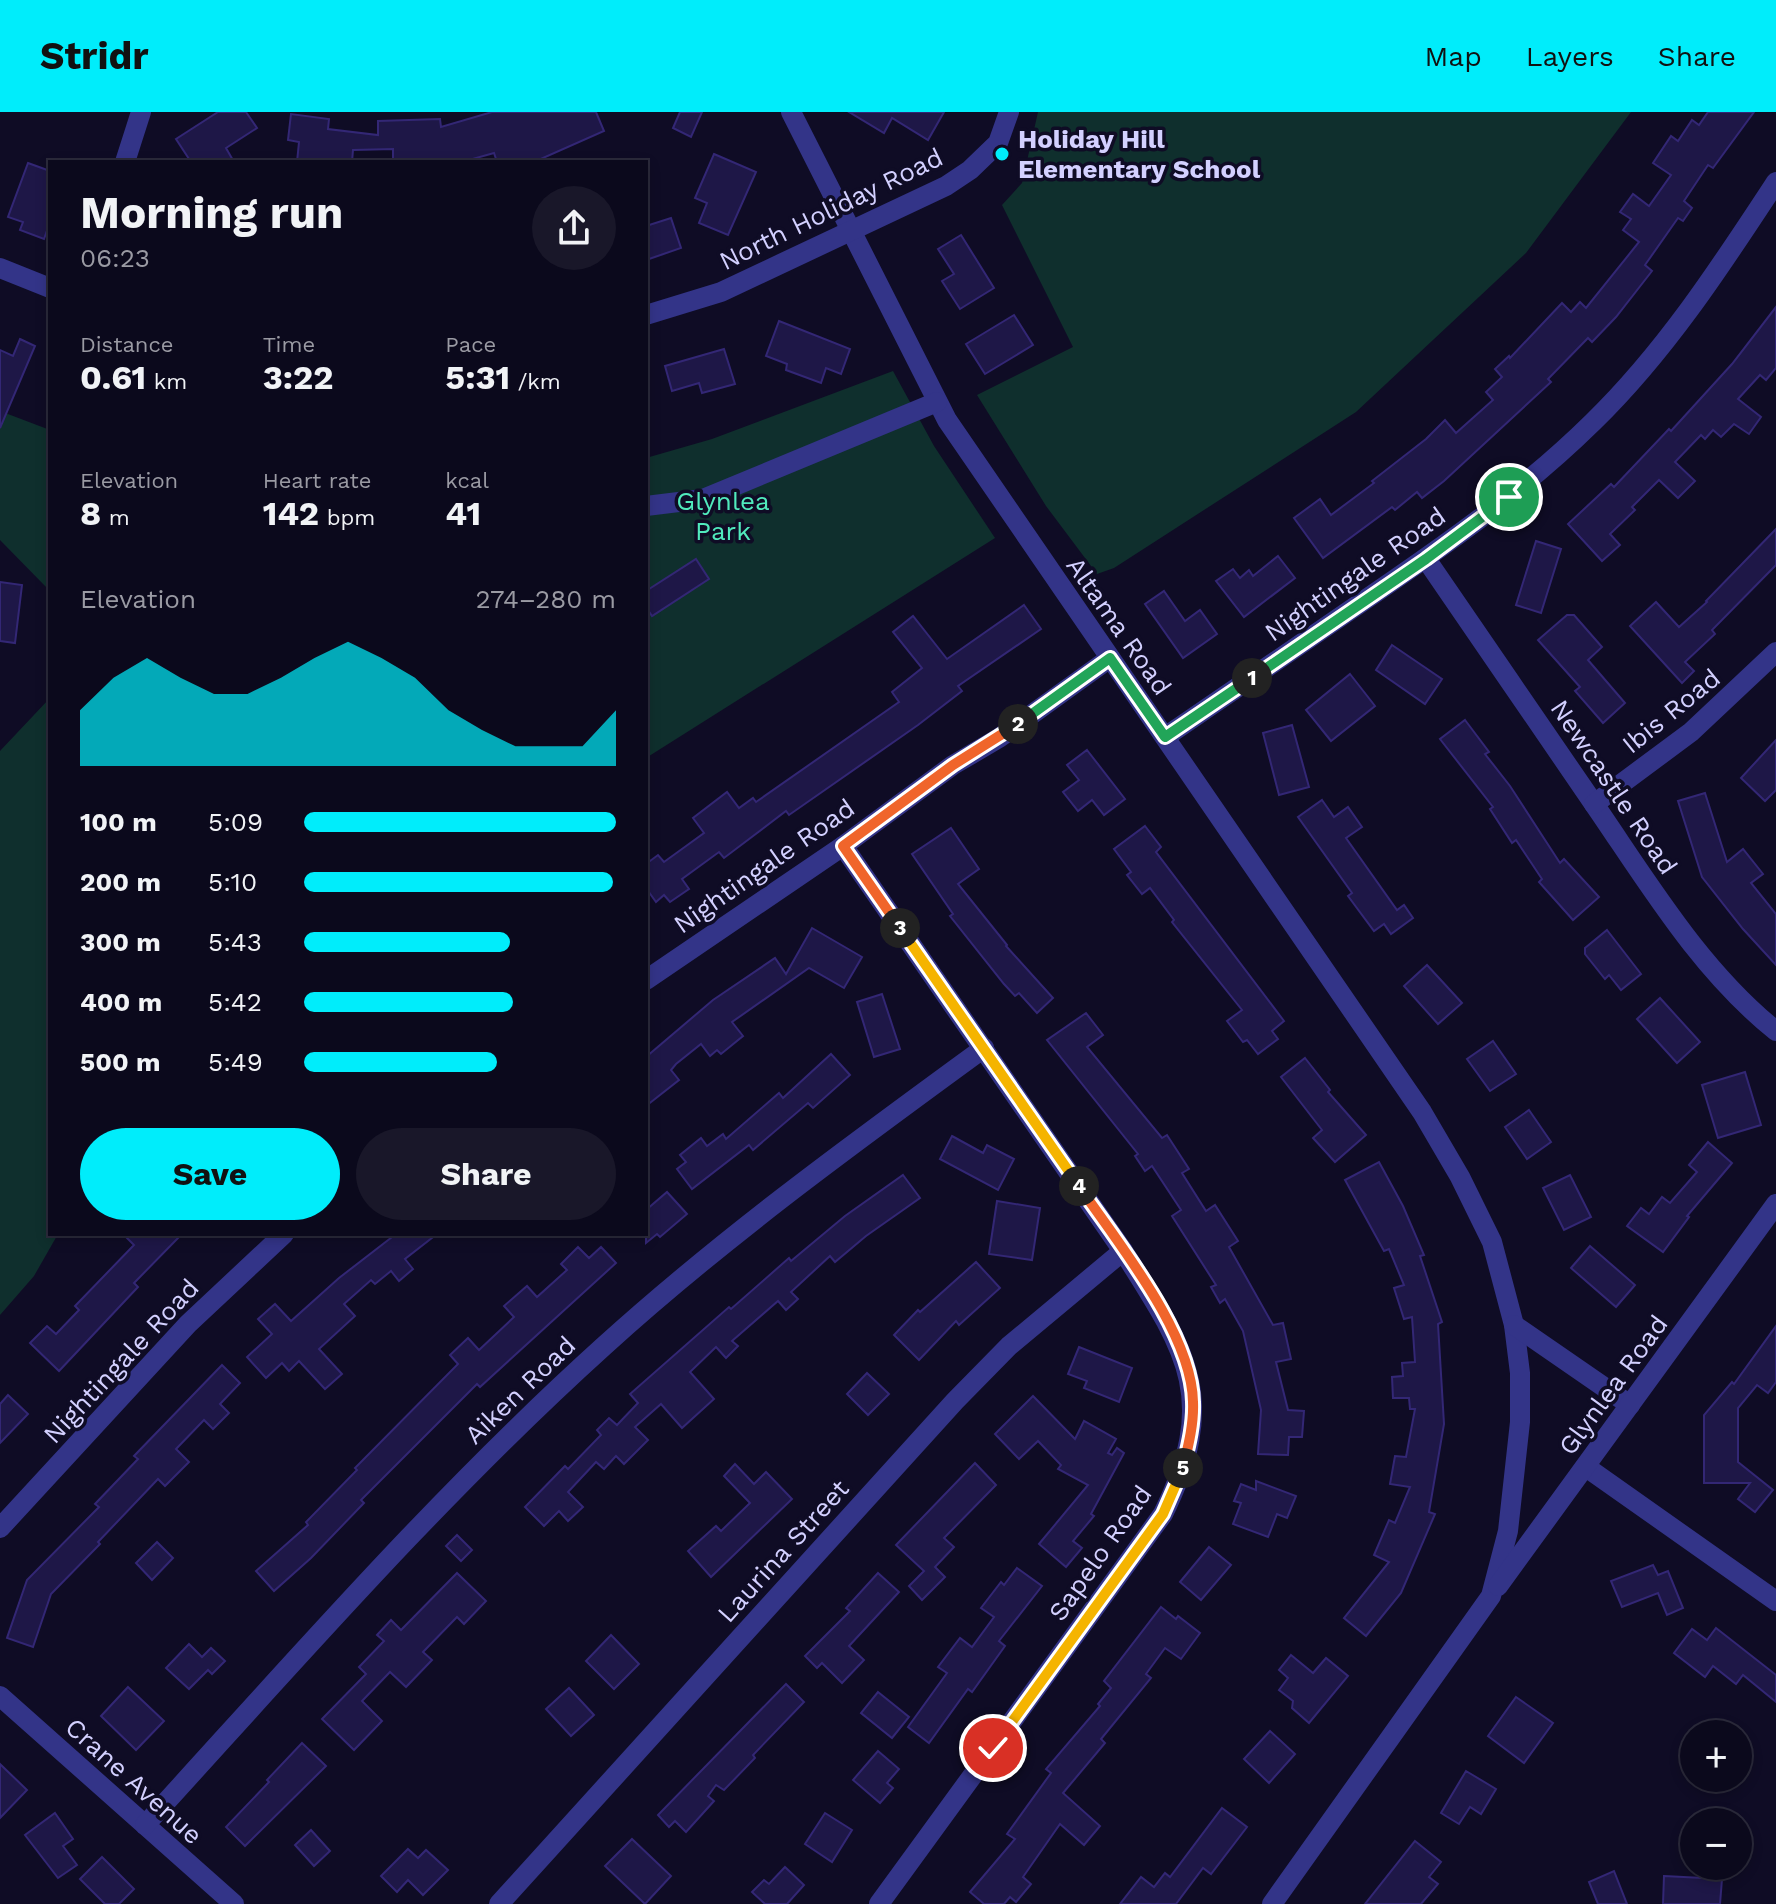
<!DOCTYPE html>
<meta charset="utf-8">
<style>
body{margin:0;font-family:"Work Sans",sans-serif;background:#191729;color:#f1f3f6;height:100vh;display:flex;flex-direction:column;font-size:30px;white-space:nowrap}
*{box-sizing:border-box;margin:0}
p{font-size:26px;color:#9a9aa3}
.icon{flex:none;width:44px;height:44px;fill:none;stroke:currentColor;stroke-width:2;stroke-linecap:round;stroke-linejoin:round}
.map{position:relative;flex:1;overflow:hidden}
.side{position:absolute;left:48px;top:48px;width:600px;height:1076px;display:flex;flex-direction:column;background:#0b091c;border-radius:0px;box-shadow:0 4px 12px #0003,0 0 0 2px #2b2a3b}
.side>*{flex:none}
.fabs{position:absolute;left:1680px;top:1608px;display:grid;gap:16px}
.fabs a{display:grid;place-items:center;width:72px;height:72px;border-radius:50%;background:#0b091c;box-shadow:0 4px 12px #0003,0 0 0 2px #2b2a3b;font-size:40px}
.pin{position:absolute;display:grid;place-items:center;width:68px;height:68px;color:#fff;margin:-34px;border:4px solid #fff;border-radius:50%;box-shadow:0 2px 8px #0007}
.km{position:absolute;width:40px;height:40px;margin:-20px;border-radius:50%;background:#222;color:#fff;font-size:22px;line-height:40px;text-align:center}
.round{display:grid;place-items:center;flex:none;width:84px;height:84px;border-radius:42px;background:#191729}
.overview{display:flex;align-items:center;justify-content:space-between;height:136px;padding:0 32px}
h1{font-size:44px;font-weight:700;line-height:60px}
.figures{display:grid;grid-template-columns:repeat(3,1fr);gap:12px;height:136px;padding:8px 32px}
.figures div{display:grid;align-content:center}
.figures b{font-size:34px;font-weight:700}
.figures small{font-size:22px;font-weight:400}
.figures p{font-size:22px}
.chart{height:224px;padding:16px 32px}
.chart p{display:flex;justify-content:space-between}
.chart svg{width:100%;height:144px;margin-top:8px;fill:#00edfb;opacity:.7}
.cta{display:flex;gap:16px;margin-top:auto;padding:16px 32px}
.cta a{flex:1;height:92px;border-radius:48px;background:#00edfb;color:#111;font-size:32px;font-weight:700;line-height:92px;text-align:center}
.cta a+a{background:#191729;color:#f1f3f6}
ul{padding:0 32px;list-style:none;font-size:26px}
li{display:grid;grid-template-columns:128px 96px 1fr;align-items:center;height:60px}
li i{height:20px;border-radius:10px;background:#00edfb}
header{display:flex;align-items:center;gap:48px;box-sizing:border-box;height:112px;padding:0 40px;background:#00edfb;color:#111}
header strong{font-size:38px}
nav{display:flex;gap:44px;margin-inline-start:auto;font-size:28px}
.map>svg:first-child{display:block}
</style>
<header>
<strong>Stridr</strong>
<nav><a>Map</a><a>Layers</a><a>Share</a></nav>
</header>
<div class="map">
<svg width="1776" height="1792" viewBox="0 0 1776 1792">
<rect width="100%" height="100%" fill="#0f0c25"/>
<g fill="#0f2f2d">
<polygon points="1038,0 1631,0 1526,141 1356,300 1114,456 1097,462 1046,394 977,283 1073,235 1002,93 1022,71"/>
<polygon points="893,259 934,334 995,426 646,646 646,346 712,327"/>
<polygon points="0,299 50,318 50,479 0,428"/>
<polygon points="50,586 50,1122 58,1122 34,1164 0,1203 0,639"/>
</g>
<g fill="#1e1747" stroke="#332775" stroke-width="2">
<polygon points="218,0 246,0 257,16 226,36 234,50 191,50 176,27"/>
<polygon points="492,0 596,0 604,19 534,50 497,50 494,41 462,50 393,50 393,37 353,38 352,50 297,50 299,30 288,28 291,2 329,7 328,17 378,23 378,9 440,7 441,15"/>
<polygon points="680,0 702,0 691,25 673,16"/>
<polygon points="849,0 944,0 928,28 892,6 884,21"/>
<polygon points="1708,0 1754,0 1713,56 1708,53 1684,89 1692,96 1683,109 1678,106 1645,153 1652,159 1616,205 1592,230 1588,226 1548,267 1551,270 1444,369 1422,386 1417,380 1395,398 1392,395 1323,446 1294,406 1320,387 1331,403 1374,371 1372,369 1426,327 1445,308 1456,321 1493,288 1486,280 1502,265 1495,257 1509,244 1510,246 1562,191 1571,200 1580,190 1586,196 1639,130 1623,118 1631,107 1620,100 1633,82 1649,94 1671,63 1653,51 1671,24 1678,29 1692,8 1699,13"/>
<polygon points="714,42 756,60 728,123 699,111 707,91 695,86"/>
<polygon points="28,51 50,59 50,110 44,127 20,118 23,110 8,105"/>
<polygon points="671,106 681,136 646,148 646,114"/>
<polygon points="961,123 994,176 960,197 942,169 954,162 938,137"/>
<polygon points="1776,195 1776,256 1766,268 1760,263 1738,287 1761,305 1749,322 1734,312 1721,325 1713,318 1705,327 1701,323 1675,350 1695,369 1678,386 1659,368 1632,395 1635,398 1610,422 1620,433 1602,449 1568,412 1611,372 1614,375 1669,317 1671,319 1732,252"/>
<polygon points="1014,203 1033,233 985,262 966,232"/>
<polygon points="779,209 850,237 841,262 826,256 821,271 786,258 787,252 766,244"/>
<polygon points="20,227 35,234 0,316 0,238 13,244"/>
<polygon points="724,237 735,272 702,281 699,271 672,279 665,254"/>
<polygon points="1776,417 1776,453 1712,518 1715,522 1685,550 1694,559 1682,571 1630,514 1656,490 1679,515 1707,490 1706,489"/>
<polygon points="1536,429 1561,437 1541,501 1516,493"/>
<polygon points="1278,444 1295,466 1244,505 1216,469 1233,457 1240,466 1249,458 1253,464"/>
<polygon points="696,447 709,467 652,504 646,495 646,479"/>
<polygon points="0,470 22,473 15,531 0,529"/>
<polygon points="1164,479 1185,509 1200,498 1217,522 1183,546 1145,492"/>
<polygon points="1024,493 1041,517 958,574 962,579 918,613 789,703 786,699 724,746 719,740 682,767 689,777 670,790 664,783 656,790 646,776 646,752 658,743 664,750 704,721 693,706 727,680 739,696 753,686 756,690 899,590 892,580 922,556 893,520 913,504 947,547"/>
<polygon points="1567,503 1574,503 1602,535 1588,548 1625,591 1603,611 1575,579 1580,575 1538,528"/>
<polygon points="1392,533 1442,567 1425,592 1376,558"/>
<polygon points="1350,562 1375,594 1331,629 1306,598"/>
<polygon points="1465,608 1489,640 1485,642 1510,674 1560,751 1564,747 1599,785 1573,808 1539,770 1542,767 1516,728 1512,731 1490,697 1493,695 1440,627"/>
<polygon points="1292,613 1309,675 1279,683 1263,621"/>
<polygon points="1776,628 1776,678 1765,689 1741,666"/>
<polygon points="1087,638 1125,687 1104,703 1092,688 1078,699 1063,680 1079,668 1067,653"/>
<polygon points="1705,681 1727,750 1743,737 1763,762 1751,771 1776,802 1776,853 1743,817 1702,765 1678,689"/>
<polygon points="1322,688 1334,705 1348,695 1362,715 1346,726 1397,798 1404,793 1413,806 1391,822 1384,812 1374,819 1348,784 1352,781 1298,705"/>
<polygon points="1145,714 1161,735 1156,740 1284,909 1272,919 1278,927 1258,942 1247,928 1243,930 1227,909 1242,898 1172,810 1174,808 1150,776 1142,782 1127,763 1131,760 1114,737"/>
<polygon points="951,716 979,757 958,772 1007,833 1006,834 1053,886 1037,901 1019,881 1015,884 1004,872 950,804 953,802 912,742"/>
<polygon points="812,816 862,845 844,876 809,856 732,910 743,924 721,942 717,938 710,944 701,932 676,952 671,958 679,968 646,994 646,945 713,888 775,846 786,862"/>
<polygon points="1607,818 1641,862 1621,878 1609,863 1605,867 1585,842 1585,836"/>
<polygon points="1427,853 1462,891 1438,912 1404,874"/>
<polygon points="882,882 900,937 874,945 857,890"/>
<polygon points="1660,886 1700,930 1677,951 1637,907"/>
<polygon points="1086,901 1103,923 1087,935 1162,1026 1167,1023 1189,1057 1182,1061 1206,1099 1215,1093 1238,1129 1229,1135 1273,1213 1283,1211 1291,1247 1276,1250 1288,1298 1304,1299 1302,1325 1289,1325 1288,1343 1258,1342 1261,1298 1243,1219 1225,1187 1220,1191 1211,1175 1216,1173 1172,1104 1181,1098 1152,1054 1145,1059 1135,1044 1138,1042 1047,928"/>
<polygon points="1493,929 1516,962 1490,979 1467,947"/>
<polygon points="831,942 850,963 813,996 808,991 753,1038 749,1033 692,1077 677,1057 686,1050 680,1043 701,1026 707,1034 723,1022 726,1027 779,981 783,986"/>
<polygon points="1305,946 1330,978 1328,980 1366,1023 1335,1050 1313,1026 1322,1018 1281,965"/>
<polygon points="1745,960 1761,1013 1718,1026 1702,973"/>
<polygon points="1529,998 1551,1030 1527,1047 1505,1015"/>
<polygon points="952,1024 983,1041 987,1033 1014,1047 998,1078 940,1047"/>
<polygon points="1708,1030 1732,1051 1687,1104 1689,1105 1663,1140 1627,1114 1641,1096 1649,1102 1662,1085 1670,1091 1697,1060 1689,1053"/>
<polygon points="1379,1050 1403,1094 1424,1143 1420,1144 1442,1210 1438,1212 1444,1312 1429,1400 1435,1402 1401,1481 1366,1524 1344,1506 1389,1450 1374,1443 1389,1408 1395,1411 1410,1375 1390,1372 1395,1344 1406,1345 1415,1297 1410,1297 1409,1286 1393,1286 1392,1265 1403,1264 1402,1251 1415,1250 1412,1205 1404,1207 1394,1176 1404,1173 1389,1137 1384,1139 1345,1068"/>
<polygon points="903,1063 920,1086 866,1124 835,1150 830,1144 791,1180 798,1187 786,1198 778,1189 732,1229 738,1234 726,1246 716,1235 690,1260 714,1287 682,1316 661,1292 635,1315 648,1328 624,1352 616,1344 604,1357 596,1350 568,1380 583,1395 568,1409 559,1399 544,1414 525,1395 565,1354 568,1357 601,1323 597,1318 609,1306 617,1313 638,1291 630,1282 729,1195 731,1197 789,1146 791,1149 845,1104"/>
<polygon points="1570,1063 1591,1105 1564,1118 1543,1076"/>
<polygon points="667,1080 687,1102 660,1125 657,1122 646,1131 646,1098"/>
<polygon points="997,1089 1040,1096 1032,1148 989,1142"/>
<polygon points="123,1122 182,1122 134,1171 138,1175 59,1259 30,1231 47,1214 56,1222 79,1198 75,1194 134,1133"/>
<polygon points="396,1122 437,1122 405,1147 413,1157 399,1169 391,1159 375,1172 371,1168 344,1192 355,1204 319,1237 342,1262 325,1277 299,1249 289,1259 282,1251 266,1266 247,1245 272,1222 258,1207 275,1192 291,1209 339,1166"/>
<polygon points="1590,1134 1635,1173 1616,1195 1571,1156"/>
<polygon points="578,1135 589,1146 601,1135 616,1151 480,1275 477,1272 361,1388 364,1391 311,1446 274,1479 256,1459 308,1413 306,1410 357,1358 355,1356 458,1252 450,1243 468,1226 479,1238 514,1205 504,1194 527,1174 537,1185 567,1158 561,1152"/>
<polygon points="976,1150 1000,1176 959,1213 956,1209 919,1248 894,1223 918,1198 920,1200"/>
<polygon points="1776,1214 1776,1270 1768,1281 1757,1273 1738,1296 1738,1350 1773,1378 1755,1400 1738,1387 1750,1371 1704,1371 1704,1303 1732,1270 1734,1272"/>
<polygon points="1079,1235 1132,1256 1119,1290 1084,1276 1087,1269 1068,1262"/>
<polygon points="222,1253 240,1271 220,1292 229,1301 213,1317 204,1308 176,1337 189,1350 165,1374 158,1367 98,1430 100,1432 51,1482 33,1535 7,1526 27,1468 99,1395 95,1392 138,1347 134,1344"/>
<polygon points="867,1261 889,1282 868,1303 847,1282"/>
<polygon points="8,1283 28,1302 0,1331 0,1292"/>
<polygon points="1033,1284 1075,1327 1084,1309 1116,1327 1108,1341 1112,1343 1117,1336 1124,1341 1091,1402 1094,1404 1073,1429 1082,1436 1066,1455 1039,1432 1088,1373 1058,1357 1061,1353 1038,1329 1019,1347 995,1322"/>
<polygon points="975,1351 996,1373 944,1426 954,1435 935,1455 945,1465 922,1488 909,1474 924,1459 896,1433"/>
<polygon points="735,1352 754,1372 766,1360 792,1387 711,1465 688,1439 716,1414 721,1419 750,1391 724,1364"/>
<polygon points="1256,1369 1296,1384 1287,1406 1277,1402 1268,1425 1233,1412 1241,1391 1234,1389 1241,1372 1256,1378"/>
<polygon points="457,1423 472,1438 461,1449 446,1434"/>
<polygon points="157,1430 173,1446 152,1468 136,1451"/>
<polygon points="1209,1435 1231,1453 1201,1488 1180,1470"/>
<polygon points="1653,1453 1658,1463 1668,1459 1683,1496 1667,1503 1658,1481 1622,1495 1611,1469"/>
<polygon points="1017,1456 1042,1474 999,1529 1005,1534 972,1580 968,1577 929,1631 908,1615 947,1561 938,1555 960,1526 972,1535 994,1505 981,1496 1001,1470 1004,1473"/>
<polygon points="457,1461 486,1489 464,1512 457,1505 423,1540 432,1548 406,1575 390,1560 362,1589 382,1609 354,1638 322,1607 366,1562 359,1555 384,1529 377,1523 391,1508 401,1518"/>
<polygon points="878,1461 899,1480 849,1534 864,1548 842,1571 822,1551 817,1556 805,1544 850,1499 846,1496"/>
<polygon points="1161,1495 1176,1507 1178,1504 1200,1521 1181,1547 1165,1536 1146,1562 1151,1566 1101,1627 1105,1631 1063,1681 1100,1714 1084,1733 1060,1712 1023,1765 1031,1772 1016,1790 1010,1785 1004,1792 984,1792 970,1780 1015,1727 1007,1722 1051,1661 1046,1657 1100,1594 1098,1592 1111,1576 1104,1569"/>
<polygon points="1716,1516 1776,1563 1776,1590 1743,1563 1736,1572 1713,1554 1705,1565 1674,1541 1692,1517 1707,1528"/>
<polygon points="611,1523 639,1552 614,1577 586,1549"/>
<polygon points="189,1532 202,1545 211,1536 225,1549 212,1562 208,1558 189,1577 166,1556"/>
<polygon points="1291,1543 1313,1561 1326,1546 1348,1564 1309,1611 1292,1596 1293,1589 1279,1578 1288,1566 1279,1558"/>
<polygon points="786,1572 804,1590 753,1643 755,1646 724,1678 716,1673 708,1684 714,1689 686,1720 675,1709 669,1715 658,1703"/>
<polygon points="128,1575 164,1609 136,1638 101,1604"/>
<polygon points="569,1576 594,1603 571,1624 546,1597"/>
<polygon points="878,1580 909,1605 892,1626 861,1601"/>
<polygon points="1516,1585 1553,1611 1524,1651 1488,1624"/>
<polygon points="1270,1619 1295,1642 1269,1671 1244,1647"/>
<polygon points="302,1631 326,1654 245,1734 226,1715 269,1670 267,1668"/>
<polygon points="878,1639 899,1657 887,1671 893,1676 880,1691 853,1668"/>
<polygon points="0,1652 27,1678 0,1706"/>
<polygon points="1466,1659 1496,1677 1481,1702 1470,1695 1459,1712 1441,1701"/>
<polygon points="1222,1696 1247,1715 1211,1762 1203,1756 1176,1792 1120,1792 1141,1765 1154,1775 1165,1761 1170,1765"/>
<polygon points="55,1701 73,1727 63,1734 77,1753 58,1766 25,1723"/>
<polygon points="825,1701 852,1718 832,1750 805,1732"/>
<polygon points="311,1718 330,1739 314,1754 295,1733"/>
<polygon points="632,1727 671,1764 645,1792 605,1754"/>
<polygon points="1415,1729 1441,1750 1429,1765 1438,1772 1421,1792 1365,1792"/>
<polygon points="408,1737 418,1746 426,1738 448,1758 423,1783 408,1768 397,1780 381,1764"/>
<polygon points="102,1745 134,1777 119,1792 105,1792 80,1767"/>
<polygon points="785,1755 804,1773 787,1792 765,1792 752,1780 764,1768 769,1772"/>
<polygon points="1614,1759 1627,1792 1598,1792 1589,1770"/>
<polygon points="1664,1764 1722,1767 1720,1792 1663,1792"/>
</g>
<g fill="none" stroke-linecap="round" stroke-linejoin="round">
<g stroke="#333488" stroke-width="20">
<polyline points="791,0 947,308 1422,1000 1460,1065 1492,1130 1514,1213 1520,1261 1520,1310 1508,1419 1491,1484 1272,1792"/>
<polyline points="125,50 141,0"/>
<polyline points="0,156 50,176"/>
<polyline points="646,203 721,180 946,74 970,58 998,31 1009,0"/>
<polyline points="646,394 703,387 937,290"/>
<path d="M1426 447C1482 529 1538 610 1594 692 1649 772 1700 858 1776 919"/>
<path d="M1165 625C1229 581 1294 537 1359 492 1441 436 1522 380 1593 310 1665 240 1721 154 1776 70"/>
<polyline points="1594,692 1691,620 1776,540"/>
<path d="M843 734 1123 1139C1186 1238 1220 1286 1163 1402L879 1792"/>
<polyline points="646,868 843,734 953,653 999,626 1110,546"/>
<polyline points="1514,1213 1630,1293"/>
<polyline points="1586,1355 1776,1489"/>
<polyline points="0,1416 188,1212 284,1122"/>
<polyline points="1498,1474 1776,1092"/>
<polyline points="0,1584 234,1792"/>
<path d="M145 1713C294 1550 440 1382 604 1234 723 1126 854 1031 984 936"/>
<polyline points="499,1792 955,1289 1009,1234 1123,1139"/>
</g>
</g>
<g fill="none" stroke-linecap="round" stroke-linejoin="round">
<defs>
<polyline id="split-1" points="1252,566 1426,447 1509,385"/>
<polyline id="split-2" points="1018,612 1110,546 1165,625 1252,566"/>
<polyline id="split-3" points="900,816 843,734 953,653 1018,612"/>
<polyline id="split-4" points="900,816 1079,1074"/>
<path id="split-5" d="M1079 1074C1117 1130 1192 1221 1193 1290 1194 1312 1188 1335 1183 1356"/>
<polyline id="split-6" points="993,1636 1163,1402 1183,1356"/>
</defs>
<use href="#split-1" stroke="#fff" stroke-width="16"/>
<use href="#split-2" stroke="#fff" stroke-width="16"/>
<use href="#split-3" stroke="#fff" stroke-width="16"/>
<use href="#split-4" stroke="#fff" stroke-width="16"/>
<use href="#split-5" stroke="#fff" stroke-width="16"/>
<use href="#split-6" stroke="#fff" stroke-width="16"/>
<use href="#split-1" stroke="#22a559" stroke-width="10"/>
<use href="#split-2" stroke="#22a559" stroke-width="10"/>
<use href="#split-3" stroke="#f0652b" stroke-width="10"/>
<use href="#split-4" stroke="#f5b400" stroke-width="10"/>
<use href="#split-5" stroke="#f0652b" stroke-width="10"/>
<use href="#split-6" stroke="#f5b400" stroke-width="10"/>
</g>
<circle fill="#00edfb" stroke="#0f0c25" stroke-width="3" cx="1002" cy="42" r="8"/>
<g text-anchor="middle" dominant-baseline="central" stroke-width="7" stroke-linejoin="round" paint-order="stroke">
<g font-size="26" font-weight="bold" fill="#d3d0ff" stroke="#0f0c25" text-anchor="start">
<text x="1018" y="27">Holiday Hill<tspan x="1018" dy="30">Elementary School</tspan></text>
</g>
<g font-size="26" fill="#d3d0ff" stroke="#0f0c25">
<text transform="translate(831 97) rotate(-26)">North Holiday Road</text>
<text transform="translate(1355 462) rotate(-35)">Nightingale Road</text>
<text transform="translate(1119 514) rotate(55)">Altama Road</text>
<text transform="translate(1671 599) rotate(-39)">Ibis Road</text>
<text transform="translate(1614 675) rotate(56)">Newcastle Road</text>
<text transform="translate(764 754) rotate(-35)">Nightingale Road</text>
<text transform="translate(121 1249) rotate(-47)">Nightingale Road</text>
<text transform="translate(1613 1273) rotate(-54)">Glynlea Road</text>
<text transform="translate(520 1278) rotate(-44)">Aiken Road</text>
<text transform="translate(783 1439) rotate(-48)">Laurina Street</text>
<text transform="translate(1100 1441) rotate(-55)">Sapelo Road</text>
<text transform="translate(134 1669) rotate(42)">Crane Avenue</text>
</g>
<g font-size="26" fill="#51eabd" stroke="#0f0c25">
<text x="723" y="389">Glynlea<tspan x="723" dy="30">Park</tspan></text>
</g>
</g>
</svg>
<div class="fabs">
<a>+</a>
<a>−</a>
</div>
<div class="pin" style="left:1509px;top:385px;background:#1e9e55"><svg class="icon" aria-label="arrive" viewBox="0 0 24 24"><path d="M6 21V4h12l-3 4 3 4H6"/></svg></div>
<div class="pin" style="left:993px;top:1636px;background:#d93025"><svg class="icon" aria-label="check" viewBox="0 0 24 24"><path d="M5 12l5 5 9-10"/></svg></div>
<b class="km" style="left:1252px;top:566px">1</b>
<b class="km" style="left:1018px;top:612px">2</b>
<b class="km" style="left:900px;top:816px">3</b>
<b class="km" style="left:1079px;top:1074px">4</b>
<b class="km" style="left:1183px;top:1356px">5</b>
<section class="side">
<div class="overview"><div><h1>Morning run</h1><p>06:23</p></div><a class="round"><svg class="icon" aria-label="share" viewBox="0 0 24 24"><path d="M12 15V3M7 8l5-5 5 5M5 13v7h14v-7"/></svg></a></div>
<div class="figures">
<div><p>Distance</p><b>0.61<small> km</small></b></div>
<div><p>Time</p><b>3:22</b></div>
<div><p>Pace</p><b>5:31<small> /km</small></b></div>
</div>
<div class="figures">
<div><p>Elevation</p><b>8<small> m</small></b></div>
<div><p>Heart rate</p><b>142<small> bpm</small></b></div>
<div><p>kcal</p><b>41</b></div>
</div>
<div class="chart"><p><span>Elevation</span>274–280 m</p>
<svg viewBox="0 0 160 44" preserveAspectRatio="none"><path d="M0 44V27L10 17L20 11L30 17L40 22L50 22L60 17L70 11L80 6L90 11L100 17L110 27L120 33L130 38L140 38L150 38L160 27V44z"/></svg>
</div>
<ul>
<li><b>100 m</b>5:09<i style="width:100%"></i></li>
<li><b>200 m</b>5:10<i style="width:99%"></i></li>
<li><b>300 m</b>5:43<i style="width:66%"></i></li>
<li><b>400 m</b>5:42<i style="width:67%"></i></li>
<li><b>500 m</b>5:49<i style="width:62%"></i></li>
</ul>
<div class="cta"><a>Save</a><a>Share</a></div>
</section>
</div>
